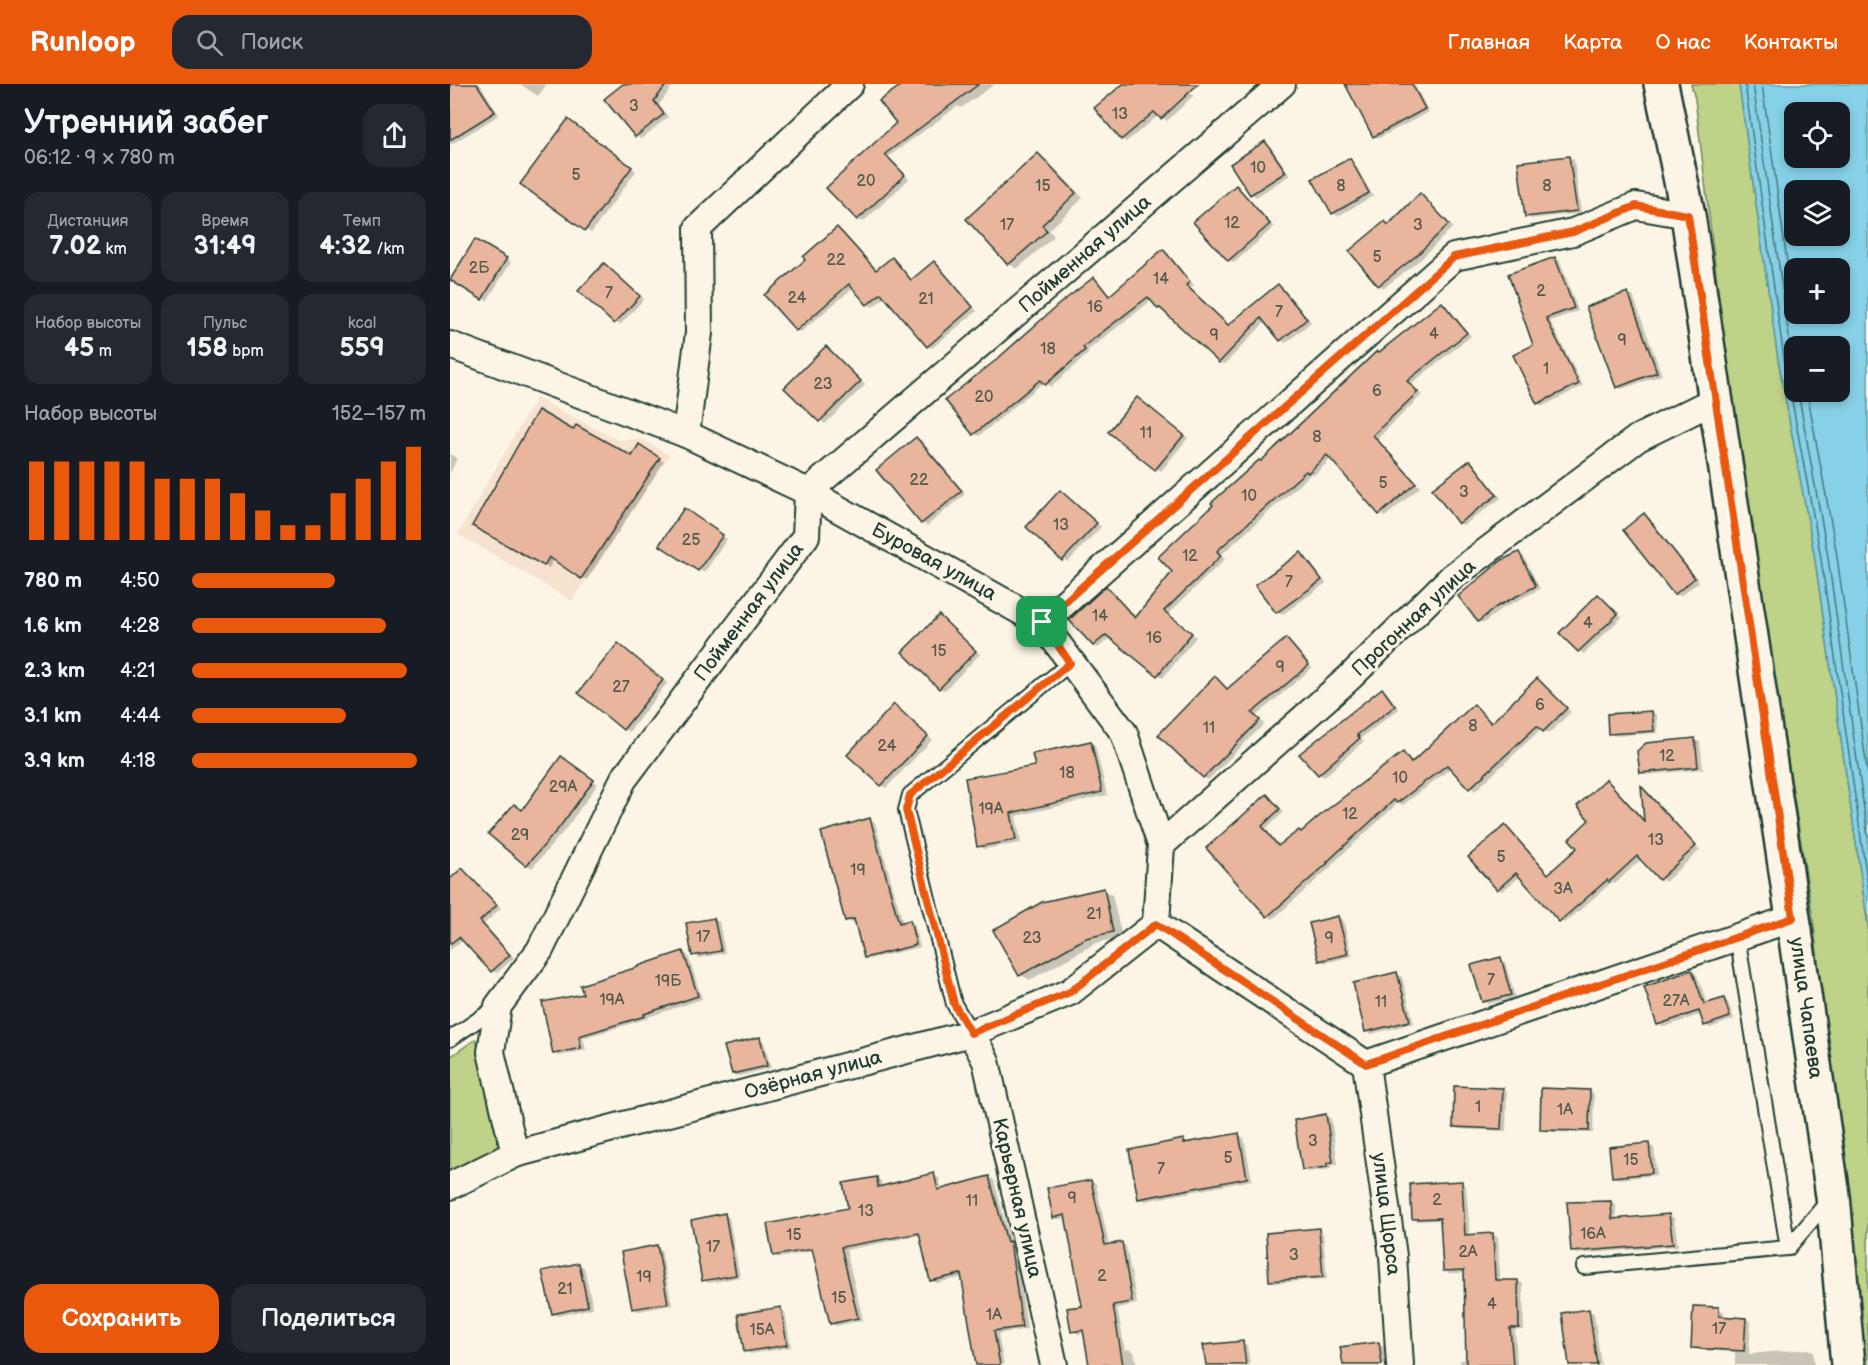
<!DOCTYPE html>
<html lang="ru">
<meta charset="utf-8">
<style>
body{margin:0;font-family:"Balsamiq Sans",sans-serif;background:#242831;color:#f1f3f6;height:100vh;display:flex;flex-direction:column;font-size:22px;white-space:nowrap}
*{box-sizing:border-box;margin:0}
p{font-size:20px;color:#9ea1a6}
.icon{flex:none;width:33px;height:33px;fill:none;stroke:currentColor;stroke-width:2;stroke-linecap:round;stroke-linejoin:round}
.map{position:relative;flex:1;overflow:hidden}
.details{display:flex;flex-direction:column;background:#171b24;width:450px}
.details>*{flex:none}
.tools{position:absolute;left:1334px;top:18px;display:grid;gap:12px}
.tools a{display:grid;place-items:center;width:66px;height:66px;border-radius:12px;background:#171b24;box-shadow:0 3px 9px #0003;font-size:30px}
.pin{position:absolute;display:grid;place-items:center;width:51px;height:51px;color:#fff;margin:-26px;border-radius:12px;box-shadow:0 3px 9px #0006}
.round{display:grid;place-items:center;flex:none;width:63px;height:63px;border-radius:18px;background:#242831}
.overview{display:flex;align-items:center;justify-content:space-between;height:102px;padding:0 24px}
h1{font-size:33px;font-weight:700;line-height:45px}
.metrics{display:grid;grid-template-columns:repeat(3,1fr);gap:9px;height:102px;padding:6px 24px}
.metrics div{display:grid;align-content:center;border-radius:15px;background:#242831;text-align:center}
.metrics b{font-size:26px;font-weight:700}
.metrics small{font-size:16px;font-weight:400}
.metrics p{font-size:16px}
.chart{height:168px;padding:12px 24px}
.chart p{display:flex;justify-content:space-between}
.chart svg{width:100%;height:108px;margin-top:6px;stroke:#ea580c;stroke-width:6}
.cta{display:flex;gap:12px;margin-top:auto;padding:12px 24px}
.cta a{flex:1;height:69px;border-radius:18px;background:#ea580c;color:#fff;font-size:24px;font-weight:700;line-height:69px;text-align:center}
.cta a+a{background:#242831;color:#f1f3f6}
ul{padding:0 24px;list-style:none;font-size:20px}
li{display:grid;grid-template-columns:96px 72px 1fr;align-items:center;height:45px}
li i{height:15px;border-radius:8px;background:#ea580c}
header{display:flex;align-items:center;gap:36px;box-sizing:border-box;height:84px;padding:0 30px;background:#ea580c;color:#fff}
header strong{font-size:28px}
nav{display:flex;gap:33px;margin-inline-start:auto;font-size:21px}
.search{width:420px;height:54px;background:#242831;display:flex;align-items:center;gap:15px;box-sizing:border-box;padding:0 21px;border-radius:18px;color:#9ea1a6;font-size:22px}
main{display:flex;flex:1;min-height:0}
.map>svg:first-child{display:block}
</style>
<header>
<strong>Runloop</strong>
<div class="search"><svg class="icon" aria-label="search" viewBox="0 0 24 24"><circle cx="10" cy="10" r="6"/><path d="M15 15l6 6"/></svg>Поиск</div>
<nav><a>Главная</a><a>Карта</a><a>О нас</a><a>Контакты</a></nav>
</header>
<main>
<section class="details">
<div class="overview"><div><h1>Утренний забег</h1><p>06:12 · 9 × 780 m</p></div><a class="round"><svg class="icon" aria-label="share" viewBox="0 0 24 24"><path d="M12 15V3M7 8l5-5 5 5M5 13v7h14v-7"/></svg></a></div>
<div class="metrics">
<div><p>Дистанция</p><b>7.02<small> km</small></b></div>
<div><p>Время</p><b>31:49</b></div>
<div><p>Темп</p><b>4:32<small> /km</small></b></div>
</div>
<div class="metrics">
<div><p>Набор высоты</p><b>45<small> m</small></b></div>
<div><p>Пульс</p><b>158<small> bpm</small></b></div>
<div><p>kcal</p><b>559</b></div>
</div>
<div class="chart"><p><span>Набор высоты</span>152–157 m</p>
<svg viewBox="0 0 160 44" preserveAspectRatio="none"><path d="M5 44V12M15 44V12M25 44V12M35 44V12M45 44V12M55 44V19M65 44V19M75 44V19M85 44V25M95 44V32M105 44V38M115 44V38M125 44V25M135 44V19M145 44V12M155 44V6"/></svg>
</div>
<ul>
<li><b>780 m</b>4:50<i style="width:61%"></i></li>
<li><b>1.6 km</b>4:28<i style="width:83%"></i></li>
<li><b>2.3 km</b>4:21<i style="width:92%"></i></li>
<li><b>3.1 km</b>4:44<i style="width:66%"></i></li>
<li><b>3.9 km</b>4:18<i style="width:96%"></i></li>
</ul>
<div class="cta"><a>Сохранить</a><a>Поделиться</a></div>
</section>
<div class="map">
<svg width="1418" height="1281" viewBox="0 0 1418 1281">
<rect width="100%" height="100%" fill="#fcf5e5"/>
<filter id="ink" filterUnits="userSpaceOnUse"><feTurbulence type="fractalNoise" baseFrequency=".0167" numOctaves="2"/><feDisplacementMap in="SourceGraphic" scale="12" xChannelSelector="R" yChannelSelector="G"/><feConvolveMatrix kernelMatrix="1 2 1 2 8 2 1 2 1" color-interpolation-filters="sRGB"/></filter>
<g filter="url(#ink)">
<polygon fill="#f6e2cf" points="86,314 168,356 192,355 219,371 122,517 8,450"/>
<g fill="#bed288" stroke="#6e885e" stroke-width="1.5">
<polygon points="1241,0 1289,0 1328,275 1364,469 1418,842 1418,1281 1416,1281 1363,835 1282,322 1245,15"/>
<polygon points="26,955 53,1064 0,1089 0,973"/>
</g>
<path fill="#86d1e7" stroke="#5d969f" stroke-width="1.5" fill-rule="evenodd" d="M1289 0H1418V842L1364 469 1328 275ZM1344 28H1389V74H1344ZM1344 106H1389V152H1344ZM1344 184H1389V230H1344ZM1344 262H1389V308H1344Z"/>
<g fill="#0003">
<polygon points="0,0 30,0 49,31 0,61"/>
<polygon points="70,0 97,0 88,12"/>
<polygon points="175,0 224,0 209,21 218,33 191,55 186,52"/>
<polygon points="457,0 545,0 511,24 508,22 438,73 459,95 413,138 408,135 448,39"/>
<polygon points="676,0 731,0 743,12 717,37 709,31 676,58 672,55"/>
<polygon points="907,0 964,0 979,28 929,54 924,52"/>
<polygon points="123,40 186,87 141,149 72,99"/>
<polygon points="816,59 820,62 840,91 806,113 802,110"/>
<polygon points="589,71 597,76 633,114 599,146 604,152 567,185 559,180"/>
<polygon points="1119,73 1124,76 1131,129 1081,135 1076,132"/>
<polygon points="900,76 904,79 923,112 888,132 883,129"/>
<polygon points="786,103 791,106 824,143 784,179 779,176"/>
<polygon points="970,111 1003,143 971,175 934,204 929,201 935,139 940,141"/>
<polygon points="388,145 393,148 427,187 442,175 447,178 463,197 484,179 489,182 527,227 482,264 478,262 436,212 423,223 418,220 404,203 351,248 346,246 357,176"/>
<polygon points="25,157 61,178 37,217 1,196"/>
<polygon points="713,167 718,170 744,201 740,204 780,242 828,202 833,204 861,238 836,259 831,256 816,237 774,281 702,216 637,267 639,269 601,303 594,298 529,352 524,349 644,195 649,198 660,212"/>
<polygon points="1105,174 1110,177 1128,227 1100,237 1133,302 1093,322 1088,319 1085,262"/>
<polygon points="159,183 194,215 170,241 130,207"/>
<polygon points="1178,210 1183,212 1212,291 1172,305 1167,303"/>
<polygon points="992,220 997,223 1021,252 961,300 972,311 927,355 970,403 935,433 930,430 882,374 864,391 862,389 771,471 775,475 718,530 746,553 713,594 661,553 648,564 643,561 657,504 687,534 811,379 929,270"/>
<polygon points="377,264 415,301 375,340 337,304"/>
<polygon points="692,317 738,354 711,387 706,384"/>
<polygon points="123,348 182,374 190,362 214,378 137,496 104,475 99,484 24,441"/>
<polygon points="467,354 472,357 515,410 477,442 472,439"/>
<polygon points="0,370 7,374 0,390"/>
<polygon points="1021,378 1025,381 1051,414 1014,441 1009,439"/>
<polygon points="610,408 651,443 618,478 613,475"/>
<polygon points="240,429 277,455 254,489 211,460"/>
<polygon points="1194,431 1199,434 1249,498 1230,512 1225,510"/>
<polygon points="851,470 856,473 876,499 832,531 827,528"/>
<polygon points="1069,470 1074,473 1090,505 1051,525 1034,539 1029,537"/>
<polygon points="1149,512 1172,533 1134,570 1129,567"/>
<polygon points="489,532 530,570 495,606 490,604"/>
<polygon points="836,556 841,559 862,584 806,632 814,640 758,696 753,693 765,594 779,605"/>
<polygon points="173,564 217,599 179,648 174,645"/>
<polygon points="1088,596 1121,628 1098,650 1091,645 1025,707 1001,684 953,721 948,719 881,781 882,782 823,835 818,832 758,765 818,712 834,728 816,745 830,762 852,750 953,670 963,680 1025,622 1043,639"/>
<polygon points="932,606 937,609 949,625 911,654 914,657 874,693 869,690"/>
<polygon points="449,625 482,656 436,704 432,701"/>
<polygon points="1202,628 1207,631 1208,649 1165,652 1160,649"/>
<polygon points="1245,656 1250,658 1253,685 1196,691 1191,688"/>
<polygon points="640,658 645,661 657,711 566,732 571,759 534,765 529,762 586,683"/>
<polygon points="116,677 148,700 114,747 82,784 40,750 73,727"/>
<polygon points="1156,697 1161,700 1196,738 1193,704 1196,706 1250,766 1215,798 1191,775 1165,800 1162,798 1115,839 1110,837 1071,792 1052,807 1048,805 1055,742 1060,745 1099,790 1129,764"/>
<polygon points="420,736 425,739 453,839 460,837 464,840 470,863 420,875 415,873 406,838 402,839 397,836"/>
<polygon points="12,786 51,824 34,840 64,874 47,889 42,887 14,856 0,866 0,797"/>
<polygon points="653,806 662,811 672,853 646,859 580,896 571,891"/>
<polygon points="888,833 893,836 902,872 875,879 870,876"/>
<polygon points="264,835 269,838 275,869 249,874 244,871"/>
<polygon points="233,869 238,871 252,915 198,933 199,934 133,954 136,966 109,972 104,969 135,911"/>
<polygon points="1050,875 1055,878 1065,913 1038,920 1033,917"/>
<polygon points="1242,888 1247,891 1258,921 1273,915 1278,918 1284,935 1260,944 1255,941 1252,930 1214,943 1209,940"/>
<polygon points="947,890 952,893 964,939 921,950 916,947"/>
<polygon points="310,955 314,958 321,984 288,992 283,990"/>
<polygon points="1052,1005 1057,1008 1056,1047 1009,1045 1004,1042"/>
<polygon points="1139,1007 1144,1010 1143,1049 1097,1048 1092,1045"/>
<polygon points="876,1032 881,1035 888,1080 881,1081 881,1085 858,1088 853,1085"/>
<polygon points="789,1051 794,1054 802,1096 695,1117 690,1114 733,1057 738,1060"/>
<polygon points="1199,1061 1204,1064 1207,1091 1168,1095 1164,1092"/>
<polygon points="484,1091 489,1094 492,1106 539,1093 544,1096 561,1160 565,1162 577,1245 548,1250 554,1281 527,1281 513,1193 487,1199 482,1196 471,1151 396,1166 413,1236 386,1242 381,1239 364,1167 329,1174 324,1171 399,1126 426,1094 431,1097 432,1103"/>
<polygon points="641,1097 646,1100 659,1161 671,1159 676,1162 687,1220 667,1224 675,1266 679,1265 684,1268 687,1281 641,1281 635,1249 628,1250 623,1247 633,1223 617,1134 609,1135 604,1133"/>
<polygon points="1011,1099 1016,1102 1020,1152 1043,1151 1048,1153 1050,1198 1068,1197 1073,1200 1074,1246 1065,1246 1067,1281 1011,1281 1010,1276 1018,1275 1016,1189 999,1189 994,1187 991,1136 968,1137 963,1135"/>
<polygon points="1161,1118 1166,1121 1166,1136 1219,1131 1224,1134 1228,1162 1127,1170 1122,1167"/>
<polygon points="274,1131 279,1134 290,1193 259,1199 254,1196"/>
<polygon points="868,1146 873,1149 877,1195 825,1199 820,1196"/>
<polygon points="206,1163 211,1166 222,1221 188,1227 183,1224"/>
<polygon points="129,1181 134,1183 143,1224 108,1232 103,1229"/>
<polygon points="330,1225 335,1228 341,1263 300,1270 296,1267"/>
<polygon points="1269,1225 1274,1228 1274,1234 1296,1235 1301,1238 1299,1270 1358,1265 1363,1268 1364,1281 1285,1281 1285,1268 1248,1266 1243,1263"/>
<polygon points="1139,1227 1144,1229 1151,1281 1121,1281"/>
<polygon points="793,1259 797,1261 800,1281 757,1281"/>
<polygon points="929,1260 934,1263 936,1281 894,1281"/>
</g>
<g fill="none" stroke-linecap="round" stroke-linejoin="round">
<g stroke="#48787c" stroke-width="1.5">
<polyline points="1295,0 1334,274 1370,468 1418,803"/>
<polyline points="1303,0 1344,288"/>
<polyline points="1312,0 1344,227"/>
<polyline points="1348,308 1377,467 1418,753"/>
<polyline points="1357,308 1386,466 1418,692"/>
</g>
</g>
<g fill="#e9b59c" stroke="#1f3d34" stroke-width="1.5">
<polygon points="0,0 27,0 45,28 0,56"/>
<polygon points="173,0 217,0 204,17 214,30 185,53 154,15"/>
<polygon points="453,0 529,0 435,70 455,91 407,136 376,104 446,39 429,17"/>
<polygon points="673,0 748,0 711,35 704,28 671,56 644,24"/>
<polygon points="895,0 962,0 975,25 923,53"/>
<polygon points="118,35 182,83 135,147 70,100"/>
<polygon points="815,57 836,88 800,111 780,80"/>
<polygon points="588,69 626,109 592,141 597,147 558,181 516,135"/>
<polygon points="1119,72 1127,127 1075,133 1068,78"/>
<polygon points="900,74 919,109 882,130 862,95"/>
<polygon points="786,101 820,140 778,177 743,138"/>
<polygon points="970,109 999,140 966,172 928,202 899,167 935,137 938,141"/>
<polygon points="387,143 426,186 442,173 461,196 484,177 523,223 477,263 431,209 417,221 399,200 346,247 314,211 355,176 353,173"/>
<polygon points="25,155 57,174 32,216 0,196"/>
<polygon points="713,165 740,198 736,201 778,241 828,200 857,235 830,257 811,234 769,279 710,224 708,225 698,213 633,263 635,266 595,301 590,296 523,351 495,316 545,277 608,221 644,193 659,212"/>
<polygon points="1105,173 1124,224 1096,234 1129,300 1087,320 1063,271 1083,261 1058,190"/>
<polygon points="154,179 190,212 164,240 128,207"/>
<polygon points="1178,208 1207,288 1166,304 1136,223"/>
<polygon points="992,218 1017,249 957,297 968,308 923,351 966,399 929,431 877,371 858,389 856,387 767,467 771,472 714,527 742,549 707,592 656,551 643,562 619,536 656,502 685,534 722,488 708,473 763,421 761,419 809,376 811,377 927,267 929,268"/>
<polygon points="376,262 411,297 369,338 334,304"/>
<polygon points="687,313 734,351 705,386 658,348"/>
<polygon points="88,326 123,346 126,341 182,372 189,360 210,374 131,495 99,473 94,482 22,442"/>
<polygon points="466,353 512,407 471,440 426,386"/>
<polygon points="1020,376 1047,411 1008,440 982,405"/>
<polygon points="610,406 647,439 612,477 576,443"/>
<polygon points="234,424 273,451 248,487 209,461"/>
<polygon points="1194,429 1245,494 1224,511 1173,446"/>
<polygon points="851,468 872,496 826,529 805,501"/>
<polygon points="1069,468 1086,502 1046,523 1028,538 1008,512 1052,476"/>
<polygon points="1148,510 1168,530 1128,568 1109,549"/>
<polygon points="489,531 526,567 489,605 452,568"/>
<polygon points="836,554 859,581 802,629 810,636 753,694 708,651 765,592 777,605"/>
<polygon points="168,559 213,596 173,646 128,609"/>
<polygon points="1087,594 1117,624 1093,648 1087,642 1019,705 997,681 947,719 944,716 877,778 878,779 817,833 756,764 817,710 830,725 812,742 828,762 849,746 851,748 874,728 953,668 961,679 1024,620 1041,639"/>
<polygon points="932,604 945,622 907,651 910,654 868,691 849,670"/>
<polygon points="444,620 478,652 431,702 397,671"/>
<polygon points="1202,627 1204,647 1158,650 1157,630"/>
<polygon points="1245,654 1248,683 1190,689 1187,667 1196,659"/>
<polygon points="641,657 652,708 561,729 566,756 527,763 515,694 585,682 582,670"/>
<polygon points="111,672 144,696 109,744 76,782 38,750 64,720 72,726"/>
<polygon points="1156,695 1194,737 1191,702 1246,762 1209,796 1187,772 1159,798 1157,796 1109,838 1066,789 1047,806 1018,773 1055,741 1098,790 1127,764 1119,755 1139,736 1127,722"/>
<polygon points="420,734 449,839 460,836 466,861 414,874 404,835 395,837 371,748"/>
<polygon points="12,784 47,821 30,837 60,871 41,888 9,853 0,860 0,795"/>
<polygon points="654,804 663,848 636,854 569,892 543,846 592,818"/>
<polygon points="888,832 898,870 869,877 859,839"/>
<polygon points="264,834 271,867 242,872 236,839"/>
<polygon points="233,867 248,912 194,930 195,932 129,952 131,964 103,970 92,918 133,910 130,901 188,883 188,882"/>
<polygon points="1051,873 1061,911 1032,918 1021,881"/>
<polygon points="1242,886 1254,920 1274,914 1280,933 1254,942 1249,927 1207,941 1194,903"/>
<polygon points="947,888 960,937 915,948 903,899"/>
<polygon points="310,953 317,982 282,990 274,962"/>
<polygon points="1004,1002 1053,1004 1051,1045 1003,1043"/>
<polygon points="1091,1004 1140,1006 1139,1047 1090,1046"/>
<polygon points="876,1030 883,1078 877,1079 877,1083 852,1086 844,1036"/>
<polygon points="789,1049 797,1094 688,1115 679,1066 734,1055 734,1059"/>
<polygon points="1199,1059 1202,1089 1162,1093 1159,1063"/>
<polygon points="484,1089 488,1106 539,1092 557,1158 560,1157 572,1243 544,1247 550,1281 526,1281 511,1190 480,1197 469,1149 391,1163 408,1234 380,1240 362,1165 323,1172 317,1140 398,1124 393,1099 427,1093 428,1103"/>
<polygon points="641,1096 655,1161 672,1158 682,1218 663,1221 673,1281 639,1281 633,1246 621,1248 617,1224 632,1222 615,1131 603,1134 597,1104"/>
<polygon points="1012,1097 1015,1151 1043,1149 1045,1196 1068,1196 1069,1244 1060,1244 1063,1281 1016,1281 1014,1186 993,1187 990,1134 962,1135 960,1100"/>
<polygon points="1161,1117 1162,1135 1219,1130 1223,1160 1121,1168 1117,1118"/>
<polygon points="275,1129 286,1191 252,1197 241,1136"/>
<polygon points="869,1144 873,1193 819,1197 816,1149"/>
<polygon points="207,1161 218,1219 182,1225 171,1168"/>
<polygon points="129,1179 138,1222 102,1230 92,1187"/>
<polygon points="1243,1222 1269,1223 1269,1232 1296,1234 1294,1267 1241,1264"/>
<polygon points="331,1223 337,1261 294,1268 288,1230"/>
<polygon points="1139,1225 1147,1281 1119,1281 1112,1229"/>
<polygon points="793,1257 796,1281 756,1281 753,1261"/>
<polygon points="929,1258 932,1281 893,1281 890,1263"/>
</g>
<g fill="none" stroke-linecap="round" stroke-linejoin="round">
<defs>
<g id="service">
<polyline points="1287,852 1338,1164"/>
<polyline points="521,949 504,920 456,726 460,711 620,579"/>
<polyline points="0,955 48,922"/>
<polyline points="1134,1183 1338,1164 1379,1116"/>
</g>
<g id="minor">
<polyline points="0,261 236,350 358,408 592,539 674,649 711,761 706,840 916,980"/>
<polyline points="236,350 249,249 248,144 400,0"/>
<polyline points="592,539 1004,173 1123,148 1186,122 1238,131"/>
<polyline points="711,761 900,593 1002,493 1188,354 1267,315"/>
<polyline points="521,949 536,977 604,1281"/>
<polyline points="916,980 1343,834"/>
<polyline points="916,980 943,1172 950,1281"/>
<polyline points="65,1070 41,968 48,922 90,866 173,696 356,452 358,408 832,0"/>
<polyline points="0,1102 65,1070 521,949 620,908 706,840"/>
</g>
<polyline id="tertiary" points="1211,0 1238,131 1343,834 1383,1112 1398,1281"/>
</defs>
<use href="#service" stroke="#1f3d34" stroke-width="18"/>
<use href="#minor" stroke="#1f3d34" stroke-width="30"/>
<use href="#tertiary" stroke="#1f3d34" stroke-width="38"/>
<use href="#service" stroke="#fcf5e5" stroke-width="14"/>
<use href="#minor" stroke="#fcf5e5" stroke-width="26"/>
<use href="#tertiary" stroke="#fcf5e5" stroke-width="33"/>
</g>
</g>
<g fill="none" stroke-linecap="round" stroke-linejoin="round" filter="url(#ink)">
<defs>
<polygon id="route" points="1186,122 1238,131 1343,834 916,980 706,840 620,908 521,949 504,920 456,726 460,711 620,579 592,538 1004,173 1123,148"/>
</defs>
<use href="#route" stroke="#fff" stroke-width="12"/>
<use href="#route" stroke="#ea580c" stroke-width="8"/>
</g>
<g text-anchor="middle" dominant-baseline="central" stroke-width="6" stroke-linejoin="round" paint-order="stroke">
<g font-size="16" fill="#525b4e">
<text x="184" y="22">3</text>
<text x="670" y="30">13</text>
<text x="808" y="84">10</text>
<text x="126" y="91">5</text>
<text x="416" y="97">20</text>
<text x="593" y="102">15</text>
<text x="891" y="102">8</text>
<text x="1097" y="102">8</text>
<text x="782" y="139">12</text>
<text x="557" y="141">17</text>
<text x="968" y="141">3</text>
<text x="927" y="173">5</text>
<text x="386" y="176">22</text>
<text x="29" y="184">2Б</text>
<text x="711" y="195">14</text>
<text x="1091" y="207">2</text>
<text x="159" y="209">7</text>
<text x="347" y="214">24</text>
<text x="476" y="215">21</text>
<text x="645" y="223">16</text>
<text x="829" y="228">7</text>
<text x="984" y="250">4</text>
<text x="764" y="251">9</text>
<text x="1172" y="256">9</text>
<text x="598" y="265">18</text>
<text x="1096" y="285">1</text>
<text x="373" y="300">23</text>
<text x="927" y="307">6</text>
<text x="534" y="313">20</text>
<text x="696" y="349">11</text>
<text x="867" y="353">8</text>
<text x="469" y="396">22</text>
<text x="933" y="399">5</text>
<text x="1014" y="408">3</text>
<text x="799" y="412">10</text>
<text x="611" y="441">13</text>
<text x="241" y="456">25</text>
<text x="740" y="472">12</text>
<text x="839" y="498">7</text>
<text x="650" y="532">14</text>
<text x="1138" y="539">4</text>
<text x="704" y="554">16</text>
<text x="489" y="567">15</text>
<text x="830" y="583">9</text>
<text x="171" y="603">27</text>
<text x="1090" y="621">6</text>
<text x="1023" y="642">8</text>
<text x="759" y="644">11</text>
<text x="437" y="662">24</text>
<text x="1217" y="672">12</text>
<text x="617" y="689">18</text>
<text x="950" y="694">10</text>
<text x="113" y="703">29А</text>
<text x="541" y="725">19А</text>
<text x="900" y="730">12</text>
<text x="70" y="751">29</text>
<text x="1206" y="756">13</text>
<text x="1051" y="773">5</text>
<text x="408" y="786">19</text>
<text x="1113" y="805">3А</text>
<text x="644" y="830">21</text>
<text x="253" y="853">17</text>
<text x="582" y="854">23</text>
<text x="879" y="854">9</text>
<text x="1041" y="896">7</text>
<text x="218" y="897">19Б</text>
<text x="162" y="916">19А</text>
<text x="1226" y="917">27А</text>
<text x="931" y="918">11</text>
<text x="1028" y="1023">1</text>
<text x="1115" y="1026">1А</text>
<text x="863" y="1057">3</text>
<text x="778" y="1074">5</text>
<text x="1181" y="1076">15</text>
<text x="711" y="1085">7</text>
<text x="622" y="1114">9</text>
<text x="987" y="1116">2</text>
<text x="522" y="1117">11</text>
<text x="416" y="1127">13</text>
<text x="1143" y="1150">16А</text>
<text x="344" y="1151">15</text>
<text x="263" y="1163">17</text>
<text x="1018" y="1168">2А</text>
<text x="844" y="1171">3</text>
<text x="652" y="1192">2</text>
<text x="194" y="1193">19</text>
<text x="115" y="1205">21</text>
<text x="389" y="1214">15</text>
<text x="1042" y="1220">4</text>
<text x="544" y="1231">1А</text>
<text x="1269" y="1245">17</text>
<text x="312" y="1246">15А</text>
</g>
<g font-size="20" fill="#1f3d34" stroke="#fcf5e5">
<text transform="translate(635 170) rotate(-41)">Пойменная улица</text>
<text transform="translate(484 478) rotate(29)">Буровая улица</text>
<text transform="translate(299 528) rotate(-53)">Пойменная улица</text>
<text transform="translate(964 534) rotate(-43)">Прогонная улица</text>
<text transform="translate(1356 924) rotate(82)">улица Чапаева</text>
<text transform="translate(363 991) rotate(-15)">Озёрная улица</text>
<text transform="translate(567 1114) rotate(77)">Карьерная улица</text>
<text transform="translate(936 1130) rotate(83)">улица Щорса</text>
</g>
</g>
</svg>
<div class="tools">
<a><svg class="icon" aria-label="locate" viewBox="0 0 24 24"><circle cx="12" cy="12" r="6"/><path d="M12 2v4M12 18v4M2 12h4M18 12h4"/></svg></a>
<a><svg class="icon" aria-label="layers" viewBox="0 0 24 24"><path d="M12 4l9 5-9 5-9-5zM3 14l9 5 9-5"/></svg></a>
<a>+</a>
<a>−</a>
</div>
<div class="pin" style="left:592px;top:538px;background:#1e9e55"><svg class="icon" aria-label="arrive" viewBox="0 0 24 24"><path d="M6 21V4h12l-3 4 3 4H6"/></svg></div>
</div>
</main>
